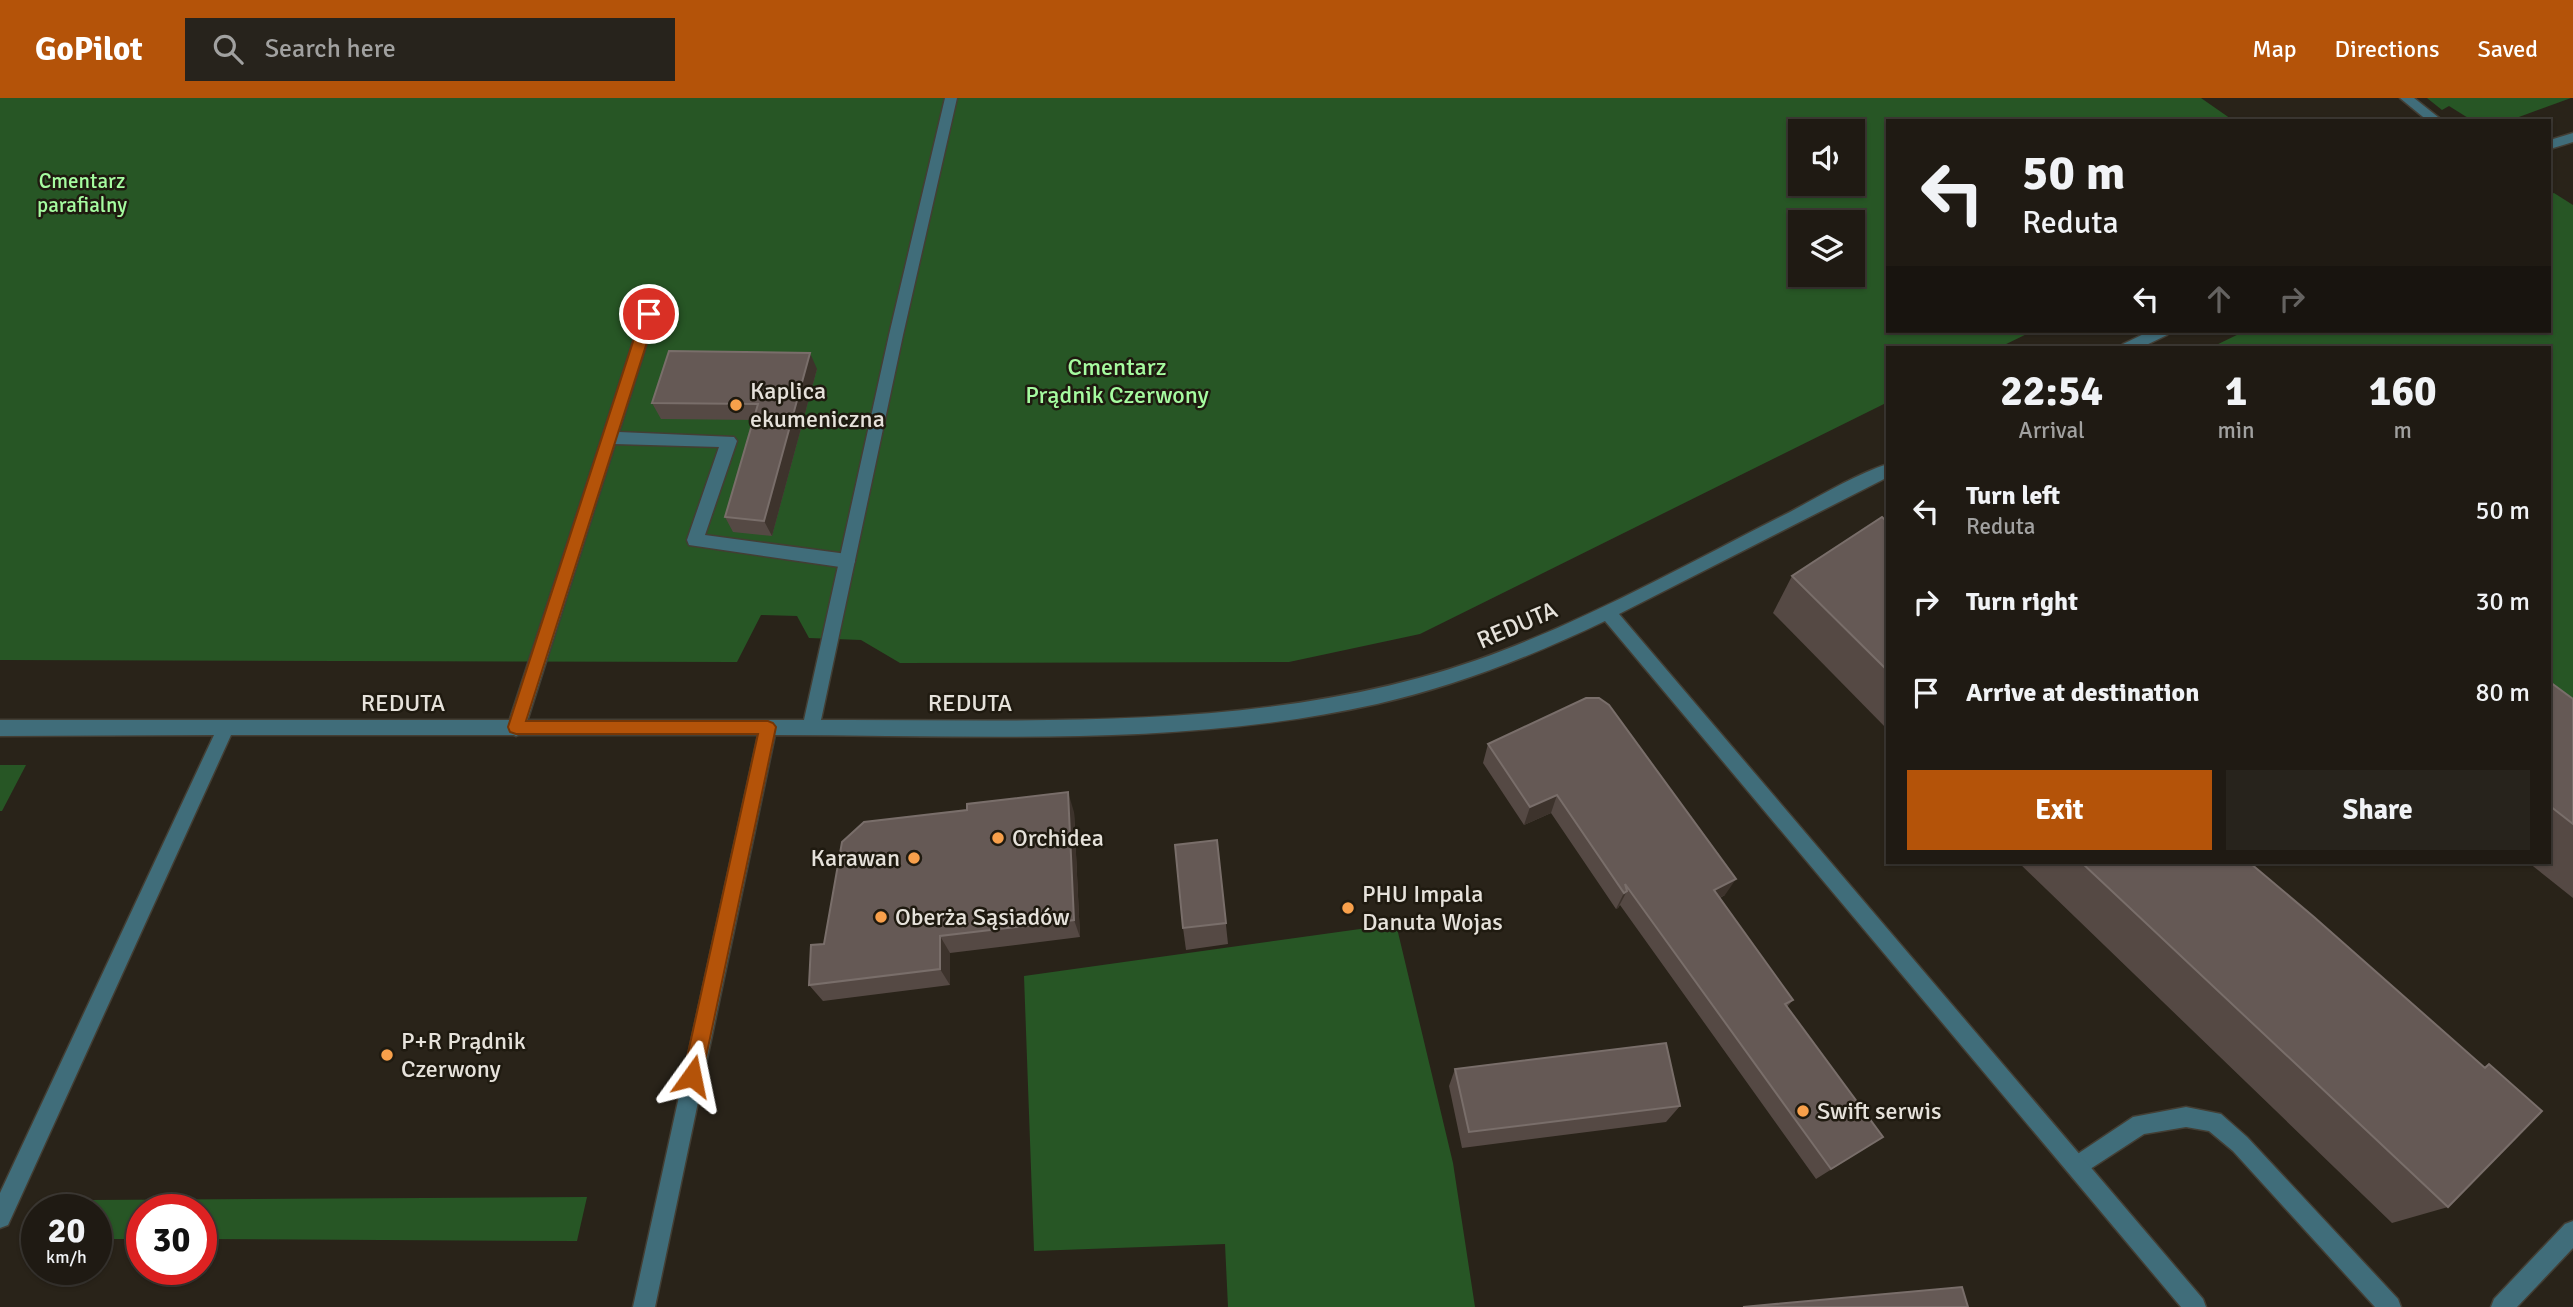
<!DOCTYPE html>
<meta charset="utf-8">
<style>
:root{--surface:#1f1a13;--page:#27231c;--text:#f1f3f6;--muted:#a1a1a0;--line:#3c3833;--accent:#b45309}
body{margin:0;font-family:Signika,sans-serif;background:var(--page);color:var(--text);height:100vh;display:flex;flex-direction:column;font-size:26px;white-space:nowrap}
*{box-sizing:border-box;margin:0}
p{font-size:23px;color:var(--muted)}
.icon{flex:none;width:38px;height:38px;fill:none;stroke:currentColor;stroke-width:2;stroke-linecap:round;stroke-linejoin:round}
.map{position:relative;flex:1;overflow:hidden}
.details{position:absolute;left:1886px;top:248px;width:665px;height:518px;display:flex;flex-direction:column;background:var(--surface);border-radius:0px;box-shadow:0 2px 5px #0004,0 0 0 2px var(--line)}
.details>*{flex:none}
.top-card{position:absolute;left:1886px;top:21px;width:665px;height:214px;border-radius:0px;box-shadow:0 2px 5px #0004,0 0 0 2px var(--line);background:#1f1a13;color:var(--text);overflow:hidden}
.buttons{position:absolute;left:1788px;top:21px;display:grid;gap:14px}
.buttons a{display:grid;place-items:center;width:77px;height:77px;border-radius:0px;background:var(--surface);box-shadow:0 2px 5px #0004,0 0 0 2px var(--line);font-size:35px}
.speed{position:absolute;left:21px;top:1096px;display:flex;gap:14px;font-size:35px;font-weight:700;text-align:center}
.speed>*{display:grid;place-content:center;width:91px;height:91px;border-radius:50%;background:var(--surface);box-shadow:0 2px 5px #0004,0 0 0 2px var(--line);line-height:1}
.speed small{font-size:18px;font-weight:400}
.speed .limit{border:10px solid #d22;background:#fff;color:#111}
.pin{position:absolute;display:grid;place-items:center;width:60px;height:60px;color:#fff;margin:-30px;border:4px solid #fff;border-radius:50%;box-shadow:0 2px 7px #0007}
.me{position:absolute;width:77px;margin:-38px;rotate:12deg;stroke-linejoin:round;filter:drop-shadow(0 0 5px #0008)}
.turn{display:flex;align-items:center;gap:24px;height:147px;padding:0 21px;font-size:32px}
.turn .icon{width:91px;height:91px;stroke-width:2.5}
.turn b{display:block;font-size:49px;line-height:60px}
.lanes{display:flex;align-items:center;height:66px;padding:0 21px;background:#0003;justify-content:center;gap:35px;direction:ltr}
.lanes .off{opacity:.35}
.eta{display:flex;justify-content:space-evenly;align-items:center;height:119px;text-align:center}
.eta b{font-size:42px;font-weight:800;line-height:49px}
.action{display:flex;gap:14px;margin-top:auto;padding:14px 21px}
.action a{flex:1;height:80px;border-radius:0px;background:var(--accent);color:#fff;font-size:28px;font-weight:800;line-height:80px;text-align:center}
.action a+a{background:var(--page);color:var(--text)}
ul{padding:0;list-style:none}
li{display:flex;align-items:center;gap:21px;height:91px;padding:0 21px}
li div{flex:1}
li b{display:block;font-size:26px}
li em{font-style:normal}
header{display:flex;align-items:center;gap:42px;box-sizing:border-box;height:98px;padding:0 35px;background:var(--accent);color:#fff}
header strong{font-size:33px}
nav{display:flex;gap:38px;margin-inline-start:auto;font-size:24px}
.search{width:490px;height:63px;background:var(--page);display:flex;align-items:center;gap:18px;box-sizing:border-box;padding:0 24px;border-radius:0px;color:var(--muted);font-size:26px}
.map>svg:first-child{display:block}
.green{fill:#275625;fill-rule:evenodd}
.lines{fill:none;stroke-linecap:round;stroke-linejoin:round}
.lane-casing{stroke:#433e34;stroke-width:3}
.street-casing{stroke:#433e34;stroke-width:3}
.lane{fill:#406d7a;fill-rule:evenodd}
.street{fill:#406d7a;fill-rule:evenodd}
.wall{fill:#554944}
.shaded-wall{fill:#3d332c}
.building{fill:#655955;stroke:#796e6a;stroke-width:2}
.route{fill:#b45309;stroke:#753606;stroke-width:2}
.poi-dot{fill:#f8a04b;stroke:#1f1a10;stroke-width:2.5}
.labels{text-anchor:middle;stroke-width:5;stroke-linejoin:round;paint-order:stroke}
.far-park-label{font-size:21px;fill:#a6fca0;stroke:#1f1a10}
.park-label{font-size:24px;fill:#a6fca0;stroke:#1f1a10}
.poi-label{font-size:24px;fill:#e6e2db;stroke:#1f1a10;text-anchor:start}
.street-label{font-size:24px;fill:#e6e2db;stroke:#1f1a10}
</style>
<header>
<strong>GoPilot</strong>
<div class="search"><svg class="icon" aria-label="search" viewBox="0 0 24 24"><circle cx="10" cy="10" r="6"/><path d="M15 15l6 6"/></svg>Search here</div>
<nav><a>Map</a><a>Directions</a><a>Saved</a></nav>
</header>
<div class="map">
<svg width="2573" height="1209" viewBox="0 0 2573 1209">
<rect width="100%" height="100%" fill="#292319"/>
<g class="green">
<path d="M0 0H2201L2234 23H1888V233H2033L1998 250H1888V304L1420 536 1289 564 900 565 861 542 809 540 797 518 761 517 737 564 0 562ZM1801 33H1853V86H1801ZM1801 124H1853V177H1801Z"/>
<polygon points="2427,0 2571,0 2508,23 2473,23 2449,8 2442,12"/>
<polygon points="2554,95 2573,107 2573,622 2550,602 2550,250 2210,250 2245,233 2550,233 2550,96"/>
<polygon points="0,667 26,667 2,713 0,713"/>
<polygon points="1396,826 1453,1065 1475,1209 1228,1209 1225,1146 1034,1153 1024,878"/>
<polygon points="587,1099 577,1143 201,1141 201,1111 142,1111 142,1141 96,1141 96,1111 85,1111 89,1102"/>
</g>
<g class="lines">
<defs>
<g id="lane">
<polygon points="649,211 656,216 619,334 734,339 737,343 705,437 847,456 853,458 855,463 853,468 847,470 689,447 687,442 719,349 615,346 525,630 522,635 516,638 510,635 507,630 642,216"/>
<polygon points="2186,1009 2221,1016 2247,1039 2398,1201 2401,1209 2375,1209 2233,1053 2209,1033 2186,1029 2144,1036 2084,1075 2077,1079 2070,1075 2066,1068 2070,1061 2133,1019"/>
<polygon points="2573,1123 2573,1150 2517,1209 2491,1209 2494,1201 2565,1126"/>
</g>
<g id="street">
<path d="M945 0H957L903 237 821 622C1050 621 1288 636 1504 552 1600 515 1691 464 1782 418 1814 402 1855 376 1888 366V379L1619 516 2203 1201 2206 1209H2181L1605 523C1532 558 1456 588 1377 606 1181 650 974 637 775 637L655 1209H633L758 637H231L8 1127 0 1130V1095L214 637 0 638V622H804L889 237Z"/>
<polygon points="2400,0 2414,0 2443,23 2428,23"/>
<polygon points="2573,35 2573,44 2550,51 2550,42"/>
<polygon points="2150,233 2169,233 2167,237 2140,250 2121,250 2123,246"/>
</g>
</defs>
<use href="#lane" class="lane-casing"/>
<use href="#street" class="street-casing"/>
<use href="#lane" class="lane"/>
<use href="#street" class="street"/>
</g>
<g class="wall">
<polygon points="817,271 772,438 733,434 725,419 754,322 661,321 652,305"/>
<polygon points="1888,425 1888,632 1773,515 1792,478"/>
<polygon points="2550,584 2573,601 2573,800 2529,765 2550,765"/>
<polygon points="1488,646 1725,797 1720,800 1793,902 1787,909 1883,1039 1816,1081 1620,807 1618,810 1616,811 1551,715 1524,727 1483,665"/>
<polygon points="1074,714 1080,839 950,855 950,887 823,903 809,887 824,846"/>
<polygon points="1217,742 1228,846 1186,852 1183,830"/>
<polygon points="2019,765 2250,765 2483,969 2489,966 2448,1109 2392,1125"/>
<polygon points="1455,971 1680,1008 1666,1024 1462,1050 1449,988"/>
</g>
<g class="shaded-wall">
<polygon points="810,255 817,271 772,438 764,423"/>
<polygon points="1068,694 1074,714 1080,839 1074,822"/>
<polygon points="1557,697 1551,715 1524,727 1530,709"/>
<polygon points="1736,781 1725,797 1703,808 1714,792"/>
<polygon points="1627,793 1618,810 1616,811 1624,795"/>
<polygon points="940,838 950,855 950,887 940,871"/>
</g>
<g class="building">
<polygon points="669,253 810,255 764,423 725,419 758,306 652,305"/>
<polygon points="1882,419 1888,425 1888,573 1792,478"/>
<polygon points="2550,584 2573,601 2573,726 2550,708"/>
<polygon points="1586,600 1599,600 1609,607 1736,781 1714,792 1793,902 1785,906 1883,1039 1831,1071 1625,786 1627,793 1624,795 1557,697 1530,709 1488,646"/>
<polygon points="1068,694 1074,822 940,838 940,871 809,887 811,847 824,846 842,744 864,724 967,712 967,706"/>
<polygon points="1217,742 1226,825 1183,830 1175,747"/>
<polygon points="2082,765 2250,765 2314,819 2485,970 2489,966 2542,1013 2448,1109"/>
<polygon points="1666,945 1680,1008 1469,1034 1455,971"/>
<polygon points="1962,1189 1968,1209 1743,1209"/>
</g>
<polygon class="route" points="649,212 656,216 526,623 768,623 773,625 776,629 702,978 699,985 692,987 686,985 683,978 758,636 516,636 510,634 508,629 642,216"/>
<g class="poi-dot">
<circle cx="736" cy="307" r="7"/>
<circle cx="998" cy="740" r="7"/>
<circle cx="914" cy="760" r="7"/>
<circle cx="1348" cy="810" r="7"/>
<circle cx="881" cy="819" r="7"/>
<circle cx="387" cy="957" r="7"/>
<circle cx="1803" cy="1013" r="7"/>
</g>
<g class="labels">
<g class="far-park-label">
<text x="82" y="90">Cmentarz<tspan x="82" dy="24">parafialny</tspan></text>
</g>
<g class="park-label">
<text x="1117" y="277">Cmentarz<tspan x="1117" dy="28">Prądnik Czerwony</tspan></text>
</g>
<g class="poi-label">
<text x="750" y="301">Kaplica<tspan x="750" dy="28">ekumeniczna</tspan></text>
<text x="1012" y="748">Orchidea</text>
<text x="900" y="768" text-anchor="end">Karawan</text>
<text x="1362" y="804">PHU Impala<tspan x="1362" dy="28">Danuta Wojas</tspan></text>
<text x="895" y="827">Oberża Sąsiadów</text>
<text x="401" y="951">P+R Prądnik<tspan x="401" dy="28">Czerwony</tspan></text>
<text x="1817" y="1021">Swift serwis</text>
</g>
<g class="street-label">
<text transform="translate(1517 527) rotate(-23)" y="8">REDUTA</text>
<text x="403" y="613">REDUTA</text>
<text x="970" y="613">REDUTA</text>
</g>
</g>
</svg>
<div class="buttons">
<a><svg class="icon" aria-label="sound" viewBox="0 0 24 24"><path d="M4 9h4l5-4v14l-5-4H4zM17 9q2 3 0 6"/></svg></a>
<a><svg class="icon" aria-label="layers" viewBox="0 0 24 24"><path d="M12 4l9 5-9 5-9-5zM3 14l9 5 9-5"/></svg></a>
</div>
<div class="speed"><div>20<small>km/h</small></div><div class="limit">30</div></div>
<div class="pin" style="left:649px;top:216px;background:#d93025"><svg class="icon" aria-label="arrive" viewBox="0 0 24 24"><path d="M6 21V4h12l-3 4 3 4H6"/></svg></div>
<svg class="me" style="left:692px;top:978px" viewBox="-20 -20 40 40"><path d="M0-17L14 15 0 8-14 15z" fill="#b45309" stroke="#fff" stroke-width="4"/></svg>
<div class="top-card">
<div class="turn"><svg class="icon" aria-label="left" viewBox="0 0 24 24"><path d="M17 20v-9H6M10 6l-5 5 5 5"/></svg><div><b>50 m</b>Reduta</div></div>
<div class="lanes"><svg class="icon" aria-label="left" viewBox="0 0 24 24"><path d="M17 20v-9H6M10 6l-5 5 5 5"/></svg><svg class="icon off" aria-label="ahead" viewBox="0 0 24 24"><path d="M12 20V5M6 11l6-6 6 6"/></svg><svg class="icon off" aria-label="right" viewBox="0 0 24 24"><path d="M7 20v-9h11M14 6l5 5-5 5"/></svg></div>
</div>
<section class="details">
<div class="eta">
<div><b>22:54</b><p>Arrival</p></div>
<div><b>1</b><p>min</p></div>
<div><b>160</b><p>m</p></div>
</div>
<ul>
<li><svg class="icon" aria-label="left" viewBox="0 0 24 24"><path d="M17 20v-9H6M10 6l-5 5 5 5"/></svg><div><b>Turn left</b><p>Reduta</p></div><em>50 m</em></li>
<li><svg class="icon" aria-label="right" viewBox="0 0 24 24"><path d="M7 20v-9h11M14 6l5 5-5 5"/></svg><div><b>Turn right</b></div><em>30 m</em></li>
<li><svg class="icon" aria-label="arrive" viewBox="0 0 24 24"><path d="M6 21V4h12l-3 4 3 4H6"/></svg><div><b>Arrive at destination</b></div><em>80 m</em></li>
</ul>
<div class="action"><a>Exit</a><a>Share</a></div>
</section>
</div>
